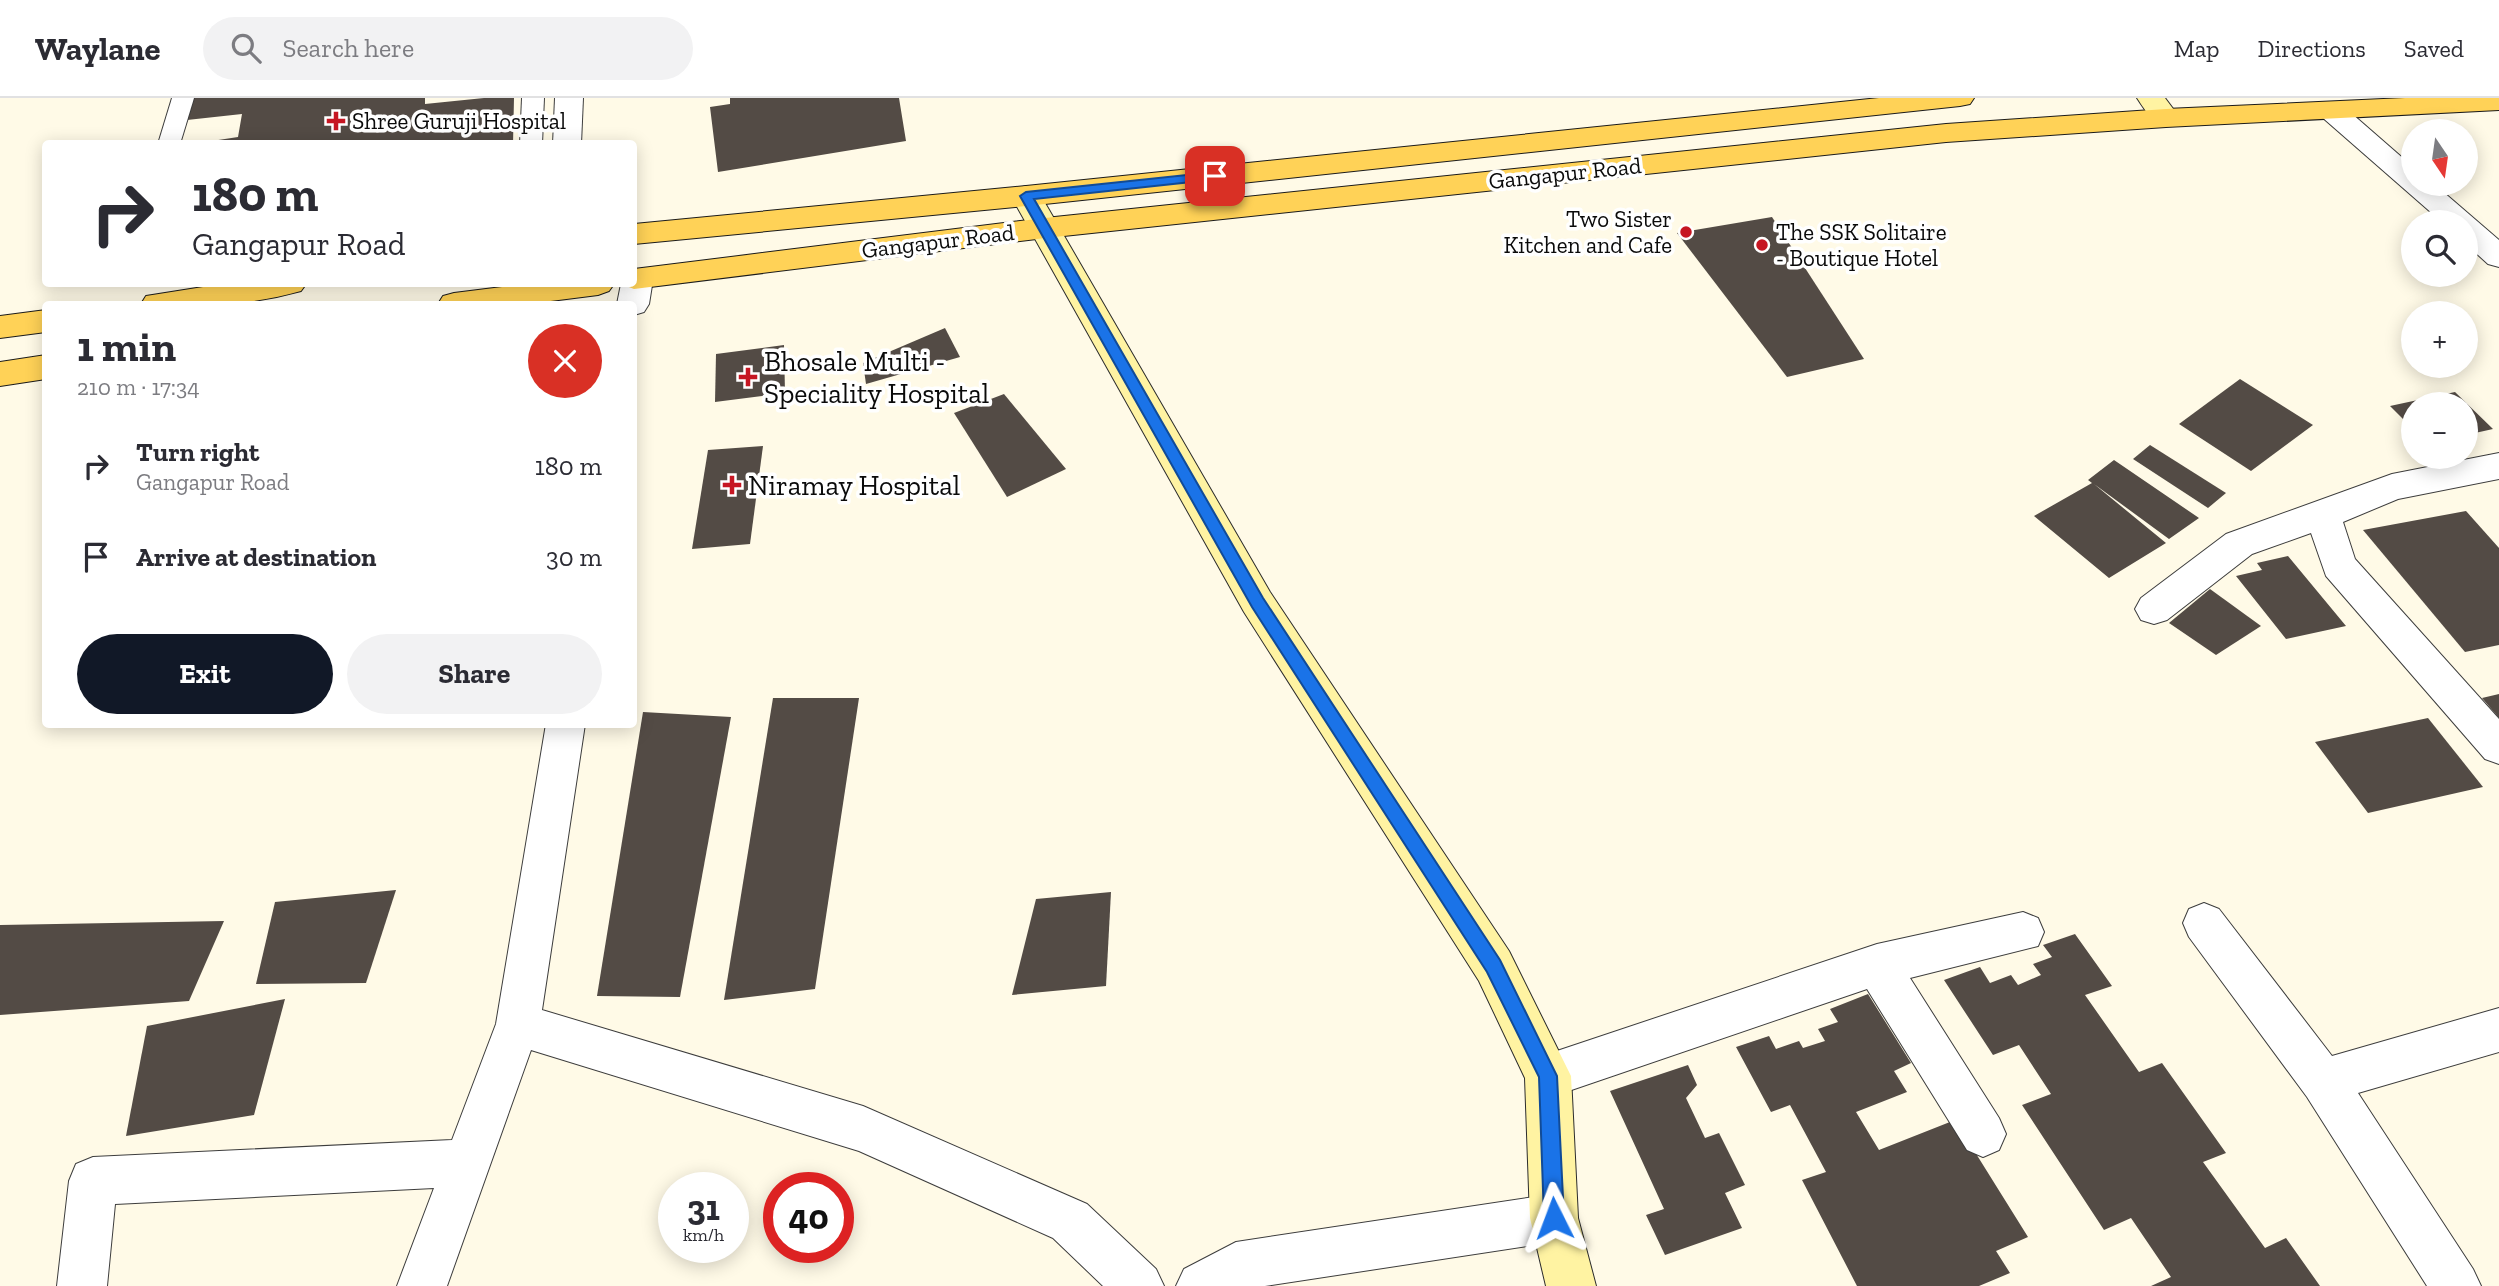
<!DOCTYPE html>
<meta charset="utf-8">
<style>
:root{--surface:#fff;--page:#f2f2f3;--text:#2b2b33;--muted:#7c7c81;--line:#e1e1e2;--accent:#111827}
body{margin:0;font-family:"Zilla Slab",serif;background:var(--page);color:var(--text);height:100vh;display:flex;flex-direction:column;font-size:26px;white-space:nowrap}
*{box-sizing:border-box;margin:0}
p{font-size:23px;color:var(--muted)}
.icon{flex:none;width:38px;height:38px;fill:none;stroke:currentColor;stroke-width:2;stroke-linecap:round;stroke-linejoin:round}
.map{position:relative;flex:1;overflow:hidden}
.sheet{position:absolute;left:42px;top:203px;width:595px;height:427px;display:flex;flex-direction:column;background:var(--surface);border-radius:7px;box-shadow:0 4px 18px #0003}
.sheet>*{flex:none}
.guide{position:absolute;left:42px;top:42px;width:595px;height:147px;border-radius:7px;box-shadow:0 4px 18px #0003;background:#fff;color:var(--text);overflow:hidden}
.needle{width:46px;rotate:167deg}
.buttons{position:absolute;left:2401px;top:21px;display:grid;gap:14px}
.buttons a{display:grid;place-items:center;width:77px;height:77px;border-radius:50%;background:var(--surface);box-shadow:0 4px 18px #0003;font-size:35px}
.speed{position:absolute;left:658px;top:1074px;display:flex;gap:14px;font-size:35px;font-weight:700;text-align:center}
.speed>*{display:grid;place-content:center;width:91px;height:91px;border-radius:50%;background:var(--surface);box-shadow:0 4px 18px #0003;line-height:1}
.speed small{font-size:18px;font-weight:400}
.speed .limit{border:10px solid #d22;background:#fff;color:#111}
.pin{position:absolute;display:grid;place-items:center;width:60px;height:60px;color:#fff;margin:-30px;border-radius:14px;box-shadow:0 4px 10px #0006}
.me{position:absolute;width:77px;margin:-38px;rotate:357deg;stroke-linejoin:round;filter:drop-shadow(0 0 5px #0008)}
.turn{display:flex;align-items:center;gap:24px;height:147px;padding:0 35px;font-size:32px}
.turn .icon{width:91px;height:91px;stroke-width:2.5}
.turn b{display:block;font-size:49px;line-height:60px}
.round{display:grid;place-items:center;flex:none;width:74px;height:74px;border-radius:37px;background:var(--page)}
.head{display:flex;align-items:center;justify-content:space-between;height:119px;padding:0 35px}
h1{font-size:42px;font-weight:700;line-height:52px}
.button{display:flex;gap:14px;margin-top:auto;padding:14px 35px}
.button a{flex:1;height:80px;border-radius:42px;background:var(--accent);color:#fff;font-size:28px;font-weight:700;line-height:80px;text-align:center}
.button a+a{background:var(--page);color:var(--text)}
ul{padding:0;list-style:none}
li{display:flex;align-items:center;gap:21px;height:91px;padding:0 35px}
li div{flex:1}
li b{display:block;font-size:26px}
li em{font-style:normal}
header{display:flex;align-items:center;gap:42px;box-sizing:border-box;height:98px;padding:0 35px;background:var(--surface);border-bottom:2px solid var(--line)}
header strong{font-size:33px}
nav{display:flex;gap:38px;margin-inline-start:auto;font-size:24px}
.search{width:490px;height:63px;background:var(--page);display:flex;align-items:center;gap:18px;box-sizing:border-box;padding:0 24px;border-radius:38px;color:var(--muted);font-size:26px}
.map>svg:first-child{display:block}
.building{fill:#534b45}
.lines{fill:none;stroke-linecap:round;stroke-linejoin:round}
.lane-casing{stroke:#3d3d3d;stroke-width:2}
.street-casing{stroke:#3d3d3d;stroke-width:2}
.secondary-casing{stroke:#2c2c2c;stroke-width:2}
.primary-casing{stroke:#1b1b1b;stroke-width:2}
.lane{fill:#fff;fill-rule:evenodd}
.street{fill:#fff;fill-rule:evenodd}
.secondary{fill:#fff3a2;fill-rule:evenodd}
.primary{fill:#ffd257;fill-rule:evenodd}
.route{fill:#1a73e8;stroke:#114b97;stroke-width:2}
.poi-dot{fill:#c61622;stroke:#fff;stroke-width:2.5}
.labels{text-anchor:middle;stroke-width:7;stroke-linejoin:round;paint-order:stroke}
.far-poi-label{font-size:23px;fill:#0a0a0a;stroke:#fff;text-anchor:start}
.far-street-label{font-size:23px;fill:#0a0a0a;stroke:#fff}
.poi-label{font-size:28px;fill:#0a0a0a;stroke:#fff;text-anchor:start}
</style>
<header>
<strong>Waylane</strong>
<div class="search"><svg class="icon" aria-label="search" viewBox="0 0 24 24"><circle cx="10" cy="10" r="6"/><path d="M15 15l6 6"/></svg>Search here</div>
<nav><a>Map</a><a>Directions</a><a>Saved</a></nav>
</header>
<div class="map">
<svg width="2499" height="1188" viewBox="0 0 2499 1188">
<rect width="100%" height="100%" fill="#fffae7"/>
<g class="building">
<polygon points="193,0 425,0 425,6 484,0 514,0 513,46 192,46 238,39 242,16 187,22"/>
<polygon points="730,0 899,0 906,43 718,74 710,9 730,6"/>
<polygon points="1772,119 1864,261 1787,279 1677,135"/>
<polygon points="945,230 960,259 866,286 863,265"/>
<polygon points="784,247 785,295 715,304 716,256"/>
<polygon points="2240,281 2313,327 2251,373 2179,326"/>
<polygon points="2455,294 2493,331 2466,337 2466,306 2413,306 2413,331 2390,308"/>
<polygon points="1004,296 1066,371 1007,399 954,315"/>
<polygon points="2150,347 2226,395 2208,410 2133,361"/>
<polygon points="763,348 750,446 692,451 708,352"/>
<polygon points="2114,362 2199,420 2169,441 2094,386 2166,445 2109,480 2034,418 2092,385 2088,382"/>
<polygon points="2466,413 2499,450 2499,547 2465,554 2363,432"/>
<polygon points="2288,458 2346,528 2286,541 2236,478 2262,472 2257,465"/>
<polygon points="2210,491 2261,528 2216,557 2169,525"/>
<polygon points="2499,596 2499,620 2482,600"/>
<polygon points="773,600 859,600 815,891 724,902"/>
<polygon points="643,614 731,619 680,899 597,898"/>
<polygon points="2428,620 2483,689 2368,715 2315,644"/>
<polygon points="396,792 366,885 256,886 275,804"/>
<polygon points="1111,794 1106,888 1012,897 1036,801"/>
<polygon points="224,823 189,903 0,917 0,827"/>
<polygon points="2075,836 2112,888 2085,897 2139,974 2162,965 2226,1055 2203,1064 2265,1150 2286,1140 2320,1188 2151,1188 2171,1179 2131,1120 2104,1132 2022,1007 2051,996 2019,947 1993,957 1944,882 1980,869 1990,885 2011,877 2018,887 2041,877 2033,866 2052,859 2043,847"/>
<polygon points="1868,896 1911,965 1894,973 1907,994 1856,1014 1879,1052 1955,1022 2028,1139 1996,1153 2010,1175 1979,1188 1857,1188 1802,1082 1826,1074 1790,1007 1771,1014 1736,949 1769,938 1776,951 1799,943 1803,950 1825,943 1818,931 1838,924 1830,911"/>
<polygon points="285,901 254,1017 126,1038 147,928"/>
<polygon points="1688,967 1697,987 1686,1000 1705,1040 1719,1035 1745,1087 1725,1095 1742,1130 1665,1157 1646,1117 1664,1111 1610,993"/>
</g>
<g class="lines">
<defs>
<g id="lane">
<polygon points="172,0 194,0 180,46 158,46"/>
<polygon points="522,0 544,0 542,46 520,46"/>
</g>
<g id="street">
<polygon points="555,0 583,0 581,46 553,46"/>
<polygon points="2333,5 2343,8 2413,69 2413,86 2434,86 2499,142 2499,169 2488,166 2466,146 2466,124 2442,124 2323,20 2319,14 2323,8"/>
<polygon points="634,171 648,174 653,181 649,206 644,214 634,217 634,206 617,206 621,186 634,186"/>
<polygon points="2499,355 2499,381 2398,401 2343,424 2355,461 2499,621 2499,666 2485,661 2326,478 2311,435 2252,456 2167,522 2154,526 2141,522 2135,511 2141,500 2226,436 2392,376"/>
<polygon points="546,626 585,626 542,912 863,1008 1087,1106 1156,1171 1164,1188 1103,1188 1053,1140 859,1053 531,952 447,1188 397,1188 434,1090 115,1106 107,1188 57,1188 69,1083 76,1066 93,1059 452,1042 496,926"/>
<polygon points="2204,805 2219,811 2332,958 2499,910 2499,954 2358,995 2473,1171 2481,1188 2427,1188 2307,999 2189,839 2183,825 2189,811"/>
<polygon points="2023,814 2038,820 2044,834 2038,848 1910,880 1999,1020 2006,1036 1999,1052 1983,1059 1967,1052 1867,891 1548,1000 1532,994 1525,978 1532,962 1548,956 1877,846"/>
<polygon points="1554,1096 1571,1103 1578,1120 1571,1137 1554,1144 1265,1188 1176,1188 1184,1171 1236,1144"/>
</g>
<g id="secondary">
<path d="M2137 0H2165L2180 20 2176 26C2155 31 2148 16 2137 0Z"/>
<polygon points="1026,88 1036,91 1041,98 1270,494 1509,853 1571,978 1578,1120 1596,1188 1546,1188 1530,1120 1525,980 1479,883 1244,514 1011,98 1016,91"/>
</g>
<g id="primary">
<polygon points="1879,0 1974,0 1970,6 1960,8 1026,108 634,146 634,126 1026,88"/>
<polygon points="2405,0 2499,0 2499,12 2166,29 1946,44 1045,140 634,191 621,186 634,186 634,171 1045,120 1946,26 2166,11"/>
<path d="M222 186H306L301 193C251 207 192 211 141 206L146 198Z"/>
<polygon points="525,186 614,186 609,193 598,197 527,206 438,206 443,198 454,195"/>
<polygon points="46,212 46,234 0,240 0,218"/>
<polygon points="46,257 46,281 0,288 0,264"/>
</g>
</defs>
<use href="#lane" class="lane-casing"/>
<use href="#street" class="street-casing"/>
<use href="#secondary" class="secondary-casing"/>
<use href="#primary" class="primary-casing"/>
<use href="#lane" class="lane"/>
<use href="#street" class="street"/>
<use href="#secondary" class="secondary"/>
<use href="#primary" class="primary"/>
</g>
<polygon class="route" points="1215,74 1221,78 1219,81 1034,101 1263,500 1500,862 1557,978 1564,1120 1561,1127 1554,1130 1547,1127 1544,1120 1539,979 1487,874 1252,509 1020,98 1026,94"/>
<g class="poi-dot">
<path d="M332.5 12.5h7v7h7v7h-7v7h-7v-7h-7v-7h7z"/>
<circle cx="1686" cy="134" r="7"/>
<circle cx="1762" cy="147" r="7"/>
<path d="M744.5 268.5h7v7h7v7h-7v7h-7v-7h-7v-7h7z"/>
<path d="M728.5 376.5h7v7h7v7h-7v7h-7v-7h-7v-7h7z"/>
</g>
<g class="labels">
<g class="far-poi-label">
<text x="352" y="31">Shree Guruji Hospital</text>
<text x="1672" y="129" text-anchor="end">Two Sister<tspan x="1672" dy="26">Kitchen and Cafe</tspan></text>
<text x="1776" y="142">The SSK Solitaire<tspan x="1776" dy="26">- Boutique Hotel</tspan></text>
</g>
<g class="far-street-label">
<text transform="translate(1565 75) rotate(-6)" y="8">Gangapur Road</text>
<text transform="translate(938 143) rotate(-7)" y="8">Gangapur Road</text>
</g>
<g class="poi-label">
<text x="764" y="273">Bhosale Multi -<tspan x="764" dy="32">Speciality Hospital</tspan></text>
<text x="748" y="397">Niramay Hospital</text>
</g>
</g>
</svg>
<div class="buttons">
<a><svg class="needle" viewBox="-14 -14 28 28"><path d="M0-13l5 13h-10z" fill="#e53935"/><path d="M0 13l5-13h-10z" fill="#7c7c81"/></svg></a>
<a><svg class="icon" aria-label="search" viewBox="0 0 24 24"><circle cx="10" cy="10" r="6"/><path d="M15 15l6 6"/></svg></a>
<a>+</a>
<a>−</a>
</div>
<div class="speed"><div>31<small>km/h</small></div><div class="limit">40</div></div>
<div class="pin" style="left:1215px;top:78px;background:#d93025"><svg class="icon" aria-label="arrive" viewBox="0 0 24 24"><path d="M6 21V4h12l-3 4 3 4H6"/></svg></div>
<svg class="me" style="left:1554px;top:1120px" viewBox="-20 -20 40 40"><path d="M0-17L14 15 0 8-14 15z" fill="#1a73e8" stroke="#fff" stroke-width="4"/></svg>
<div class="guide">
<div class="turn"><svg class="icon" aria-label="right" viewBox="0 0 24 24"><path d="M7 20v-9h11M14 6l5 5-5 5"/></svg><div><b>180 m</b>Gangapur Road</div></div>
</div>
<section class="sheet">
<div class="head"><div><h1>1 min</h1><p>210 m · 17:34</p></div><a class="round" style="background:#d93025;color:#fff"><svg class="icon" aria-label="close" viewBox="0 0 24 24"><path d="M6 6l12 12M18 6L6 18"/></svg></a></div>
<ul>
<li><svg class="icon" aria-label="right" viewBox="0 0 24 24"><path d="M7 20v-9h11M14 6l5 5-5 5"/></svg><div><b>Turn right</b><p>Gangapur Road</p></div><em>180 m</em></li>
<li><svg class="icon" aria-label="arrive" viewBox="0 0 24 24"><path d="M6 21V4h12l-3 4 3 4H6"/></svg><div><b>Arrive at destination</b></div><em>30 m</em></li>
</ul>
<div class="button"><a>Exit</a><a>Share</a></div>
</section>
</div>
